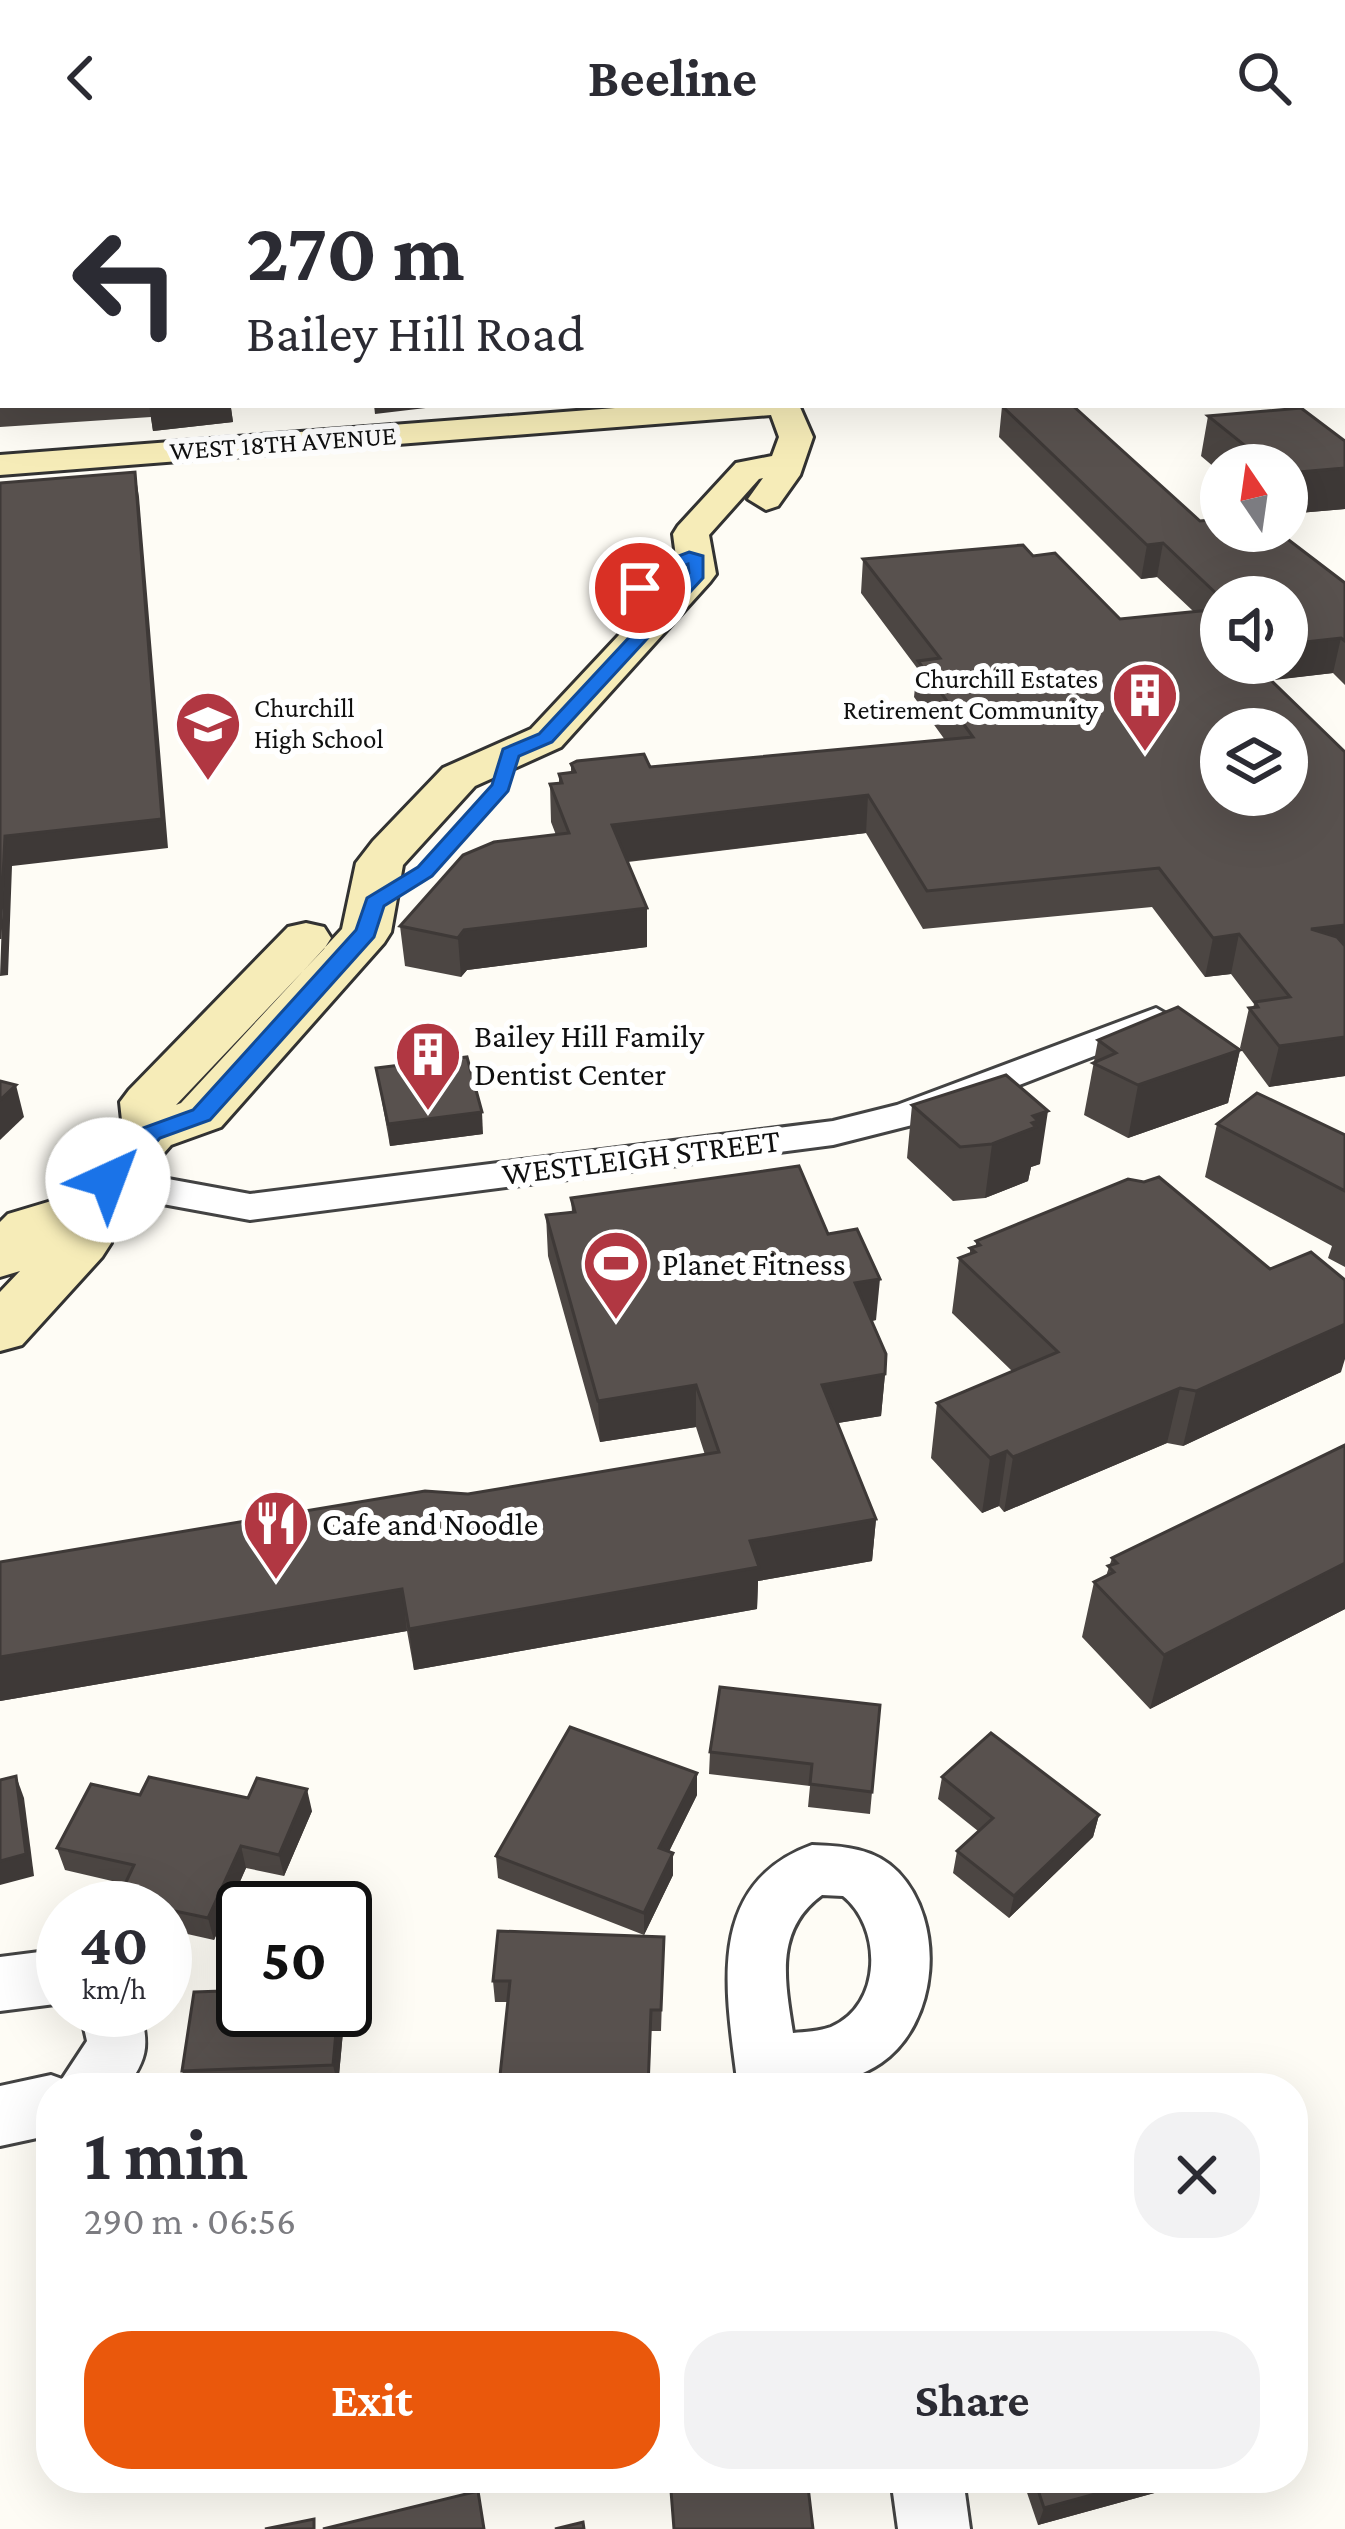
<!DOCTYPE html>
<meta charset="utf-8">
<style>
:root{--surface:#fff;--page:#f2f2f3;--text:#2b2b33;--muted:#7c7c81;--accent:#ea580c}
body{margin:0;font-family:"Crimson Pro",serif;background:var(--page);color:var(--text);height:100vh;display:flex;flex-direction:column;font-size:45px;white-space:nowrap}
*{box-sizing:border-box;margin:0}
p{font-size:39px;color:var(--muted)}
.icon{flex:none;width:66px;height:66px;fill:none;stroke:currentColor;stroke-width:2;stroke-linecap:round;stroke-linejoin:round}
.map{position:relative;flex:1;overflow:hidden}
.panel{position:absolute;left:36px;top:1917px;width:1272px;height:420px;display:flex;flex-direction:column;background:var(--surface);border-radius:48px;box-shadow:0 12px 48px #0002}
.panel>*{flex:none}
.top-card{position:absolute;left:0px;top:0px;width:1347px;height:252px;box-shadow:0 12px 48px #0002;background:#fff;color:var(--text);overflow:hidden}
.needle{width:78px;rotate:347deg}
.buttons{position:absolute;left:1200px;top:288px;display:grid;gap:24px}
.buttons a{display:grid;place-items:center;width:108px;height:108px;border-radius:50%;background:var(--surface);box-shadow:0 12px 48px #0002;font-size:60px}
.speed{position:absolute;left:36px;top:1725px;display:flex;gap:24px;font-size:60px;font-weight:700;text-align:center}
.speed>*{display:grid;place-content:center;width:156px;height:156px;border-radius:50%;background:var(--surface);box-shadow:0 12px 48px #0002;line-height:1}
.speed small{font-size:30px;font-weight:400}
.speed .limit{border:6px solid #111;border-radius:18px;background:#fff;color:#111}
.pin{position:absolute;display:grid;place-items:center;width:102px;height:102px;color:#fff;margin:-51px;border:6px solid #fff;border-radius:50%;box-shadow:0 3px 12px #0007}
.me{position:absolute;width:132px;margin:-66px;rotate:43deg;stroke-linejoin:round;filter:drop-shadow(0 0 9px #0008)}
.turn{display:flex;align-items:center;gap:42px;height:252px;padding:0 48px;font-size:54px}
.turn .icon{width:156px;height:156px;stroke-width:2.5}
.turn b{display:block;font-size:84px;line-height:102px}
.round{display:grid;place-items:center;flex:none;width:126px;height:126px;border-radius:48px;background:var(--page)}
.headline{display:flex;align-items:center;justify-content:space-between;height:204px;padding:0 48px}
h1{font-size:72px;font-weight:700;line-height:90px}
.action{display:flex;gap:24px;margin-top:auto;padding:24px 48px}
.action a{flex:1;height:138px;border-radius:48px;background:var(--accent);color:#fff;font-size:48px;font-weight:700;line-height:138px;text-align:center}
.action a+a{background:var(--page);color:var(--text)}
header{display:flex;justify-content:space-between;align-items:center;height:156px;padding:0 48px;background:var(--surface);font-size:54px;font-weight:700}
.map>svg:first-child{display:block}
.lines{fill:none;stroke-linecap:round;stroke-linejoin:round}
.street-casing{stroke:#434343;stroke-width:6}
.secondary-casing{stroke:#323232;stroke-width:6}
.street{fill:#fff;fill-rule:evenodd}
.secondary{fill:#f6ecb8;fill-rule:evenodd}
.wall{fill:#4c4643;fill-rule:evenodd}
.shaded-wall{fill:#3e3937}
.building{fill:#58514e;stroke:#3e3937;stroke-width:3;fill-rule:evenodd}
.route{fill:#1a73e8;stroke:#114b97;stroke-width:3}
.labels{text-anchor:middle;stroke-width:12;stroke-linejoin:round;paint-order:stroke}
.far-street-label{font-size:27px;fill:#101010;stroke:#fff}
.far-poi-label{font-size:27px;fill:#101010;stroke:#fff;text-anchor:end}
.poi-label{font-size:33px;fill:#101010;stroke:#fff;text-anchor:start}
.street-label{font-size:33px;fill:#101010;stroke:#fff}
</style>
<header><svg class="icon" aria-label="back" viewBox="0 0 24 24"><path d="M15 5l-7 7 7 7"/></svg>Beeline<svg class="icon" aria-label="search" viewBox="0 0 24 24"><circle cx="10" cy="10" r="6"/><path d="M15 15l6 6"/></svg></header>
<div class="map">
<svg width="1345" height="2373" viewBox="0 0 1345 2373">
<rect width="100%" height="100%" fill="#fefcf5"/>
<g class="lines">
<defs>
<g id="street">
<rect x="0" y="8" width="3" height="10"/>
<polygon points="1156,852 1175,863 1169,871 924,966 833,989 250,1064 108,1038 93,1034 87,1025 93,1016 108,1012 250,1038 833,965 897,949"/>
<path d="M812 1689C843 1690 875 1692 898 1716 946 1766 939 1867 881 1907 838 1936 787 1932 738 1932 727 1840 702 1729 812 1689ZM822 1739 843 1740C882 1771 883 1849 831 1871 820 1875 805 1876 793 1877 785 1825 774 1774 822 1739Z"/>
<polygon points="63,1793 63,1847 0,1855 0,1801"/>
<path d="M80 1854H140C149 1889 148 1902 126 1932H51V1979L0 1990V1930L51 1919 62 1923 87 1885Z"/>
<polygon points="891,2322 963,2322 970,2373 898,2373"/>
</g>
<g id="secondary">
<polygon points="582,0 606,0 608,3 584,3"/>
<rect x="1344" y="197" width="1" height="18"/>
<polygon points="654,249 799,249 813,281 800,319 778,350 766,354 748,343 763,322 759,323 709,379 716,418 710,426 561,591 475,630 403,709 391,776 384,787 221,971 171,989 109,1059 111,1087 102,1101 22,1189 0,1195 0,1136 20,1115 0,1121 0,1066 8,1058 58,1043 123,974 120,946 129,934 288,771 306,767 324,771 331,782 324,793 176,949 181,947 342,773 356,707 373,685 443,612 531,573 678,416 673,378 678,370 736,307 772,300 779,281 771,259 0,319 0,299"/>
</g>
</defs>
<use href="#street" class="street-casing"/>
<use href="#secondary" class="secondary-casing"/>
<use href="#street" class="street"/>
<use href="#secondary" class="secondary"/>
</g>
<g class="wall">
<polygon points="3,32 3,249 274,249 231,252 233,266 153,275 151,261 0,271 0,54 2,55"/>
<path d="M1002 250 1200 365 1345 427V529L1333 517 1271 524 1345 920 1269 931 1240 892 1249 852H1253L1254 848 1231 818 1205 821 1152 751 923 773 866 677 628 706 647 752V791L467 814 461 821 405 810 400 770 556 679 551 666 550 628 559 627V618L571 616V608L650 611 945 584 914 541 917 512 861 437 863 403 1033 400 1120 463 1193 455 1157 421 1141 423 999 281ZM1221 441 1287 507H1221Z"/>
<polygon points="1301,252 1345,285 1345,353 1287,358 1287,309 1221,309 1221,317 1201,300 1208,260"/>
<polygon points="1098,884 1240,894 1228,947 1128,982 1084,959"/>
<polygon points="376,912 483,978 390,990"/>
<polygon points="912,949 1040,1008 1031,1011 1028,1025 985,1042 953,1045 907,1002"/>
<polygon points="1217,968 1345,979 1345,1111 1328,1102 1332,1090 1205,1021"/>
<polygon points="571,1042 828,1078 876,1164 872,1165 885,1218 881,1260 838,1267 876,1363 872,1405 758,1425 757,1453 414,1514 407,1475 0,1545 0,1406 468,1338 705,1299 696,1271 600,1286 548,1100 546,1059 572,1056"/>
<polygon points="976,1085 1341,1216 1183,1290 1167,1287 1004,1356 999,1350 982,1357 931,1302 937,1247 1012,1215 952,1157 959,1102 970,1098 970,1092 976,1090"/>
<polygon points="1345,1289 1345,1453 1150,1553 1082,1481 1094,1426 1106,1420 1112,1402"/>
<polygon points="880,1549 870,1658 808,1651 810,1630 709,1618 710,1596"/>
<polygon points="942,1621 1099,1659 1093,1681 1009,1762 953,1717 957,1695 978,1675 938,1643"/>
<polygon points="140,1639 312,1655 284,1720 246,1712 214,1784 165,1773 165,1752 121,1752 118,1743 125,1728 65,1714 57,1692"/>
<polygon points="697,1639 669,1695 673,1719 644,1779 498,1722 496,1700"/>
<polygon points="664,1781 661,1875 651,1875 649,1932 499,1932 508,1846 495,1846 493,1825"/>
<polygon points="345,1854 338,1930 188,1932 182,1915"/>
<polygon points="1022,2322 1200,2322 1198,2325 1038,2369"/>
</g>
<g class="shaded-wall">
<polygon points="0,0 52,0 0,3"/>
<polygon points="149,249 274,249 231,252 233,266 153,275"/>
<polygon points="374,249 451,249 375,258"/>
<polygon points="1345,312 1345,353 1287,358 1287,317"/>
<polygon points="135,316 139,341 168,692 12,710 8,819 0,820 5,680"/>
<polygon points="1163,387 1157,421 1141,423 1147,389"/>
<polygon points="1341,482 1333,517 1232,529 1236,507 1287,507 1287,488"/>
<polygon points="868,639 866,677 613,707 612,669"/>
<polygon points="647,752 647,791 467,814 461,821 458,782 464,774"/>
<polygon points="1345,769 1345,807 1311,773"/>
<polygon points="1239,778 1231,818 1205,821 1213,782"/>
<polygon points="1345,881 1345,920 1269,931 1279,890"/>
<polygon points="1240,894 1228,947 1128,982 1138,929"/>
<polygon points="16,929 24,961 0,984 0,944"/>
<polygon points="1048,955 1040,1008 1031,1011 1028,1025 985,1042 992,988 1033,960"/>
<polygon points="482,956 483,978 390,990 388,968"/>
<polygon points="880,1123 876,1164 852,1168 855,1127"/>
<polygon points="1345,1168 1345,1203 1341,1216 1183,1290 1196,1235"/>
<polygon points="885,1218 881,1260 819,1270 822,1229"/>
<polygon points="696,1229 696,1271 600,1286 598,1245"/>
<polygon points="1180,1232 1167,1287 1004,1356 1013,1301"/>
<polygon points="1007,1295 999,1350 982,1357 990,1302"/>
<polygon points="876,1363 872,1405 758,1425 757,1453 414,1514 409,1473 750,1385"/>
<polygon points="1345,1407 1345,1453 1150,1553 1164,1499"/>
<polygon points="402,1433 407,1475 0,1545 0,1501"/>
<polygon points="697,1617 697,1639 660,1714 659,1692"/>
<polygon points="16,1620 24,1642 34,1720 0,1729 0,1705"/>
<polygon points="307,1633 312,1655 284,1720 279,1699"/>
<polygon points="1099,1659 1093,1681 1009,1762 1014,1740"/>
<polygon points="241,1690 246,1712 214,1784 208,1762"/>
<polygon points="673,1697 673,1719 644,1779 644,1757"/>
<polygon points="346,1768 350,1789 345,1848 345,1774"/>
<polygon points="338,1854 345,1854 338,1930 333,1909"/>
<polygon points="1154,2322 1200,2322 1198,2325 1038,2369 1044,2352"/>
</g>
<g class="building">
<polygon points="98,0 556,0 558,3 98,3"/>
<polygon points="669,0 1345,0 1345,9 1344,3 671,3"/>
<polygon points="1344,14 1345,17 1344,75"/>
<polygon points="0,32 3,32 3,242 0,243 0,56 2,55"/>
<polygon points="1344,78 1345,82 1344,165"/>
<polygon points="1013,249 1072,249 1200,365 1221,363 1221,375 1277,375 1345,427 1345,485 1341,482 1287,488 1287,441 1221,442 1163,387 1147,389 1002,250"/>
<polygon points="1301,252 1345,285 1345,312 1287,317 1287,309 1269,309 1208,260"/>
<polygon points="135,316 162,663 5,680 0,783 0,327"/>
<path d="M1023 389 1033 400 1055 397 1120 463 1221 453V507H1253L1345 596V769L1311 773 1337 781 1345 790V881L1279 890 1249 852 1258 851 1255 846 1290 841 1239 778 1213 782 1159 712 927 735 868 639 612 669 647 752 464 774 458 782 400 770 463 699 494 686 569 677 550 628 562 627 559 618 575 616 571 608 577 605 644 598 650 611 973 581 918 505 940 502 863 403ZM1221 573H1287V639H1221Z"/>
<polygon points="1178,851 1240,894 1138,929 1093,907 1116,897 1098,884"/>
<polygon points="467,901 482,956 388,968 376,912"/>
<polygon points="1006,919 1048,955 1033,960 1038,965 1032,967 1036,971 992,988 960,991 912,949"/>
<polygon points="0,925 16,929 0,944"/>
<polygon points="1257,937 1345,979 1345,1035 1217,968"/>
<polygon points="799,1010 828,1078 857,1073 880,1123 855,1127 886,1198 885,1218 822,1229 876,1363 750,1385 759,1411 409,1473 402,1433 0,1501 0,1406 425,1335 468,1338 719,1296 696,1229 598,1245 546,1059 575,1056 571,1042"/>
<polygon points="1159,1021 1270,1113 1311,1096 1345,1124 1345,1168 1196,1235 1180,1232 1013,1301 1007,1295 990,1302 937,1247 1058,1196 959,1102 975,1096 970,1092 980,1089 976,1085 1128,1023 1144,1026"/>
<polygon points="1345,1289 1345,1407 1164,1499 1094,1426 1114,1416 1108,1410 1117,1407 1112,1402"/>
<polygon points="720,1531 880,1549 872,1636 810,1628 812,1608 710,1596"/>
<polygon points="570,1571 697,1617 659,1692 673,1697 644,1757 496,1700"/>
<polygon points="991,1577 1099,1659 1014,1740 957,1695 993,1662 942,1621"/>
<polygon points="16,1620 26,1698 0,1705 0,1624"/>
<polygon points="149,1621 248,1642 257,1622 307,1633 279,1699 241,1690 208,1762 118,1743 134,1709 57,1692 91,1628 140,1639"/>
<polygon points="231,1771 243,1771 243,1854 338,1854 333,1909 182,1915 194,1836 223,1835"/>
<polygon points="498,1775 664,1781 661,1854 651,1854 648,1932 499,1929 510,1825 493,1825"/>
<polygon points="670,2322 807,2322 813,2373 674,2373"/>
<polygon points="1034,2322 1154,2322 1044,2352"/>
<polygon points="478,2335 484,2373 323,2373"/>
<polygon points="314,2363 314,2373 265,2373"/>
<polygon points="583,2366 584,2373 555,2373"/>
</g>
<polygon class="route" points="689,396 703,400 703,422 552,586 519,600 508,635 432,720 384,750 374,781 210,964 160,982 117,1030 99,1030 99,1019 143,972 193,954 356,774 367,742 418,711 492,629 503,593 539,578 689,417 688,408 663,417 646,436 635,436 652,410"/>
<defs>
<symbol id="building-pin" viewBox="-11 -11 22 30"><path d="M0 17L-7.5 6A9.5 9.5 0 1 1 7.5 6Z" fill="#b13742" stroke="#fff"/><path d="M-4-6H4V6H1V3H-1V6H-4ZM-2.5-4.3h1.7v1.8h-1.7ZM.8-4.3h1.7v1.8H.8ZM-2.5-1h1.7V.8h-1.7ZM.8-1h1.7V.8H.8Z" fill="#fff"/></symbol>
<symbol id="school-pin" viewBox="-11 -11 22 30"><path d="M0 17L-7.5 6A9.5 9.5 0 1 1 7.5 6Z" fill="#b13742" stroke="#fff"/><path d="M0-5L7-2L0 1L-7-2ZM-4 1L0 2.5L4 1V4Q0 6-4 4Z" fill="#fff"/></symbol>
<symbol id="stadium-pin" viewBox="-11 -11 22 30"><path d="M0 17L-7.5 6A9.5 9.5 0 1 1 7.5 6Z" fill="#b13742" stroke="#fff"/><path d="M0-5a6.5 5 0 1 0 0 10a6.5 5 0 1 0 0-10ZM-3.5-1.8h7v3.6h-7Z" fill="#fff"/></symbol>
<symbol id="restaurant-pin" viewBox="-11 -11 22 30"><path d="M0 17L-7.5 6A9.5 9.5 0 1 1 7.5 6Z" fill="#b13742" stroke="#fff"/><path d="M-5-6h1v4h1v-4h1v4h1v-4h1v5L-1.5 .5V6h-2V.5L-5-1ZM5-6V6H3V1.5H1.5Q1.5-4 5-6Z" fill="#fff"/></symbol>
</defs>
<g fill-rule="evenodd">
<use href="#building-pin" x="1107" y="501" width="76" height="104"/>
<use href="#school-pin" x="170" y="530" width="76" height="104"/>
<use href="#building-pin" x="390" y="860" width="76" height="104"/>
<use href="#stadium-pin" x="578" y="1069" width="76" height="104"/>
<use href="#restaurant-pin" x="238" y="1329" width="76" height="104"/>
</g>
<g class="labels">
<g class="far-street-label">
<text transform="translate(283 287) rotate(-4)" y="9">WEST 18TH AVENUE</text>
</g>
<g class="far-poi-label">
<text x="1098" y="532">Churchill Estates<tspan x="1098" dy="31">Retirement Community</tspan></text>
<text x="254" y="561" text-anchor="start">Churchill<tspan x="254" dy="31">High School</tspan></text>
</g>
<g class="poi-label">
<text x="474" y="891">Bailey Hill Family<tspan x="474" dy="38">Dentist Center</tspan></text>
<text x="662" y="1119">Planet Fitness</text>
<text x="322" y="1379">Cafe and Noodle</text>
</g>
<g class="street-label">
<text transform="translate(641 1000) rotate(-7)" y="12">WESTLEIGH STREET</text>
</g>
</g>
</svg>
<div class="buttons">
<a><svg class="needle" viewBox="-14 -14 28 28"><path d="M0-13l5 13h-10z" fill="#e53935"/><path d="M0 13l5-13h-10z" fill="#7c7c81"/></svg></a>
<a><svg class="icon" aria-label="sound" viewBox="0 0 24 24"><path d="M4 9h4l5-4v14l-5-4H4zM17 9q2 3 0 6"/></svg></a>
<a><svg class="icon" aria-label="layers" viewBox="0 0 24 24"><path d="M12 4l9 5-9 5-9-5zM3 14l9 5 9-5"/></svg></a>
</div>
<div class="speed"><div>40<small>km/h</small></div><div class="limit">50</div></div>
<div class="pin" style="left:640px;top:432px;background:#d93025"><svg class="icon" aria-label="arrive" viewBox="0 0 24 24"><path d="M6 21V4h12l-3 4 3 4H6"/></svg></div>
<svg class="me" style="left:108px;top:1024px" viewBox="-20 -20 40 40"><circle r="19" fill="#fff"/><path d="M0-13L10 11 0 6-10 11z" fill="#1a73e8"/></svg>
<div class="top-card">
<div class="turn"><svg class="icon" aria-label="left" viewBox="0 0 24 24"><path d="M17 20v-9H6M10 6l-5 5 5 5"/></svg><div><b>270 m</b>Bailey Hill Road</div></div>
</div>
<section class="panel">
<div class="headline"><div><h1>1 min</h1><p>290 m · 06:56</p></div><a class="round"><svg class="icon" aria-label="close" viewBox="0 0 24 24"><path d="M6 6l12 12M18 6L6 18"/></svg></a></div>
<div class="action"><a>Exit</a><a>Share</a></div>
</section>
</div>
